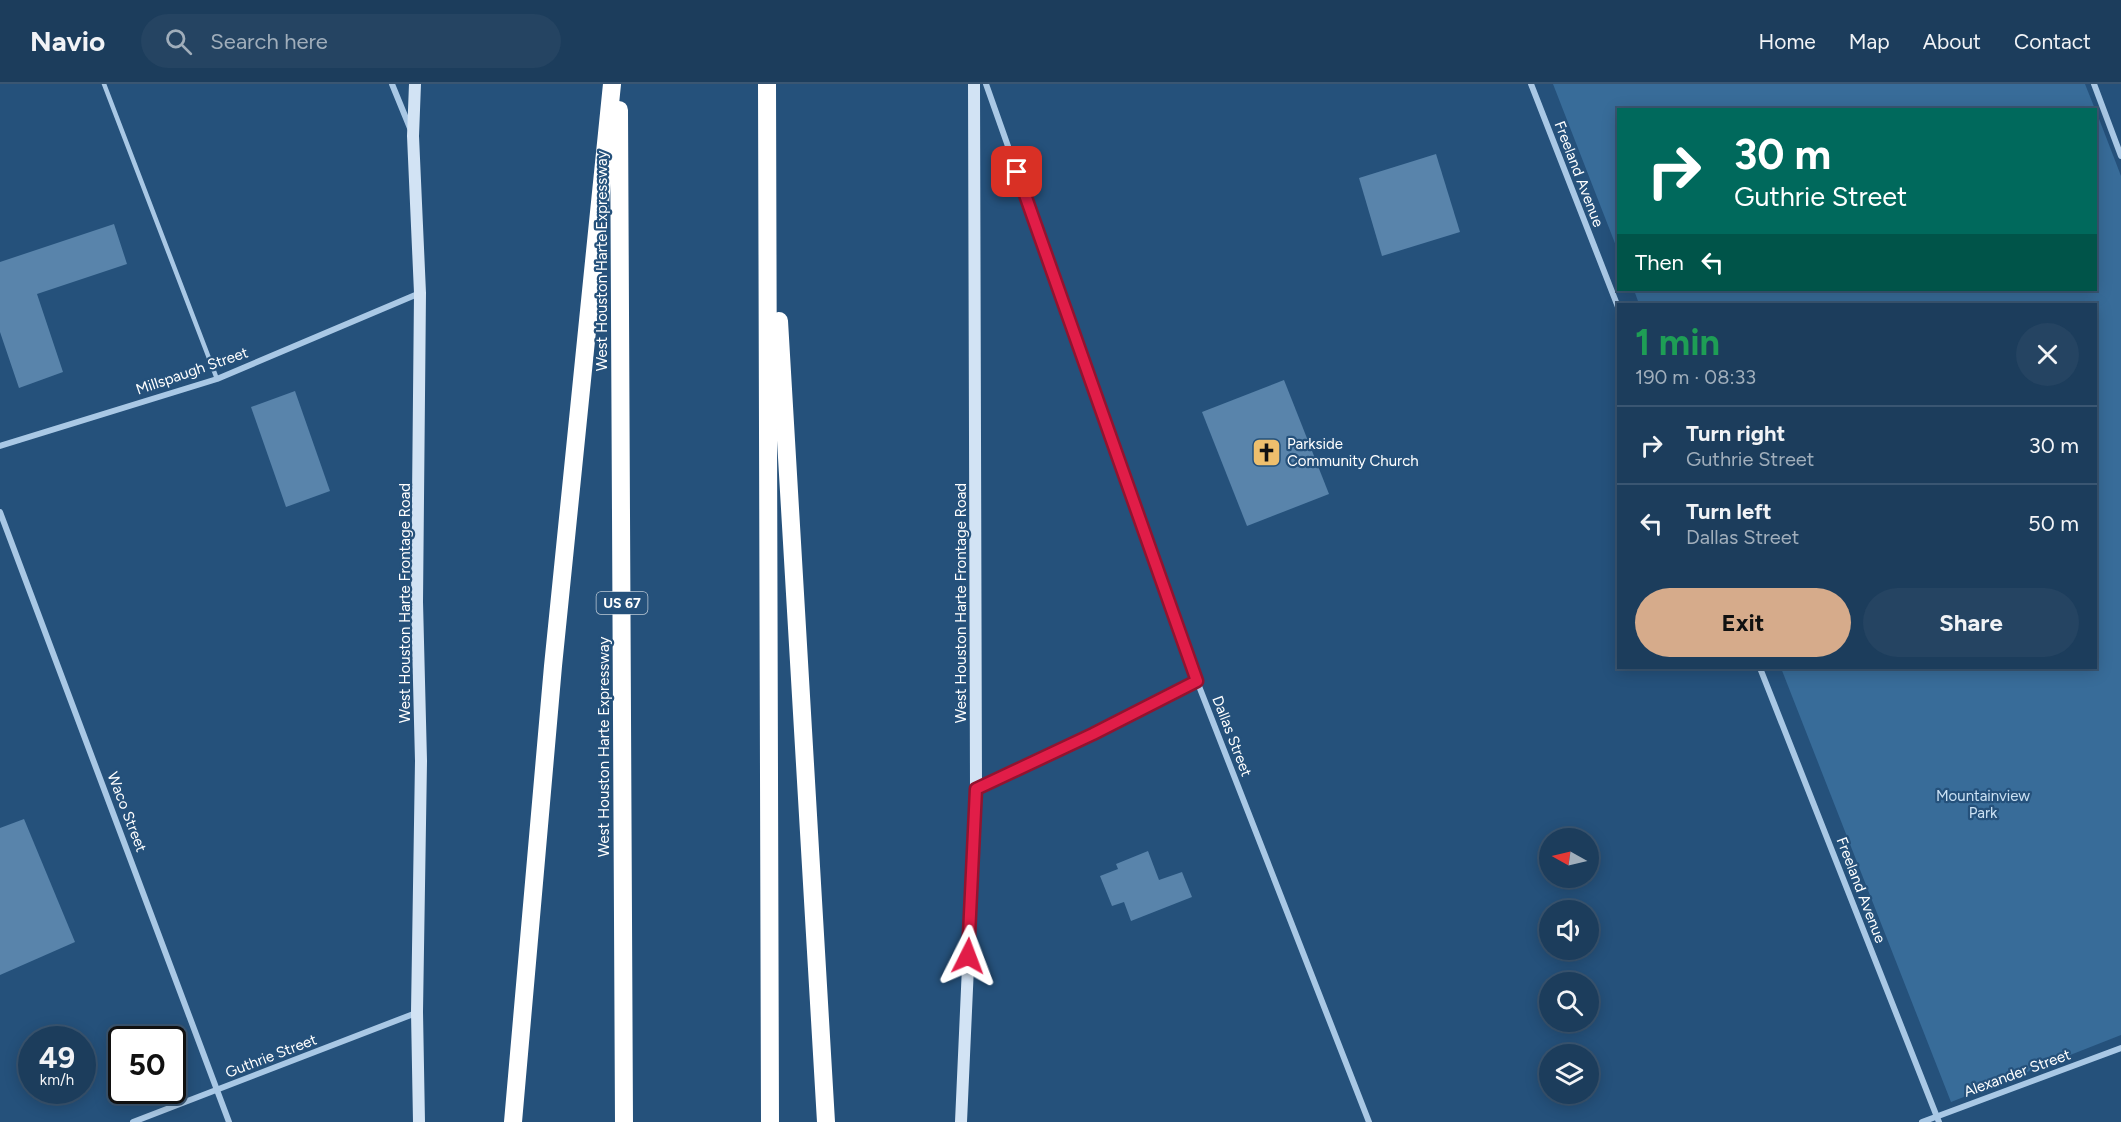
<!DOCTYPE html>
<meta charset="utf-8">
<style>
:root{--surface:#1c3d5c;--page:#254462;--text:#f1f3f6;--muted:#a0aebb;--line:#3a5672;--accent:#d6ab8b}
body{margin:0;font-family:Figtree,sans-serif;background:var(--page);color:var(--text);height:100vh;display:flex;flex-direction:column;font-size:22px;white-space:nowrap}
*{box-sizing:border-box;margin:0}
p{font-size:20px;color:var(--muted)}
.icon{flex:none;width:33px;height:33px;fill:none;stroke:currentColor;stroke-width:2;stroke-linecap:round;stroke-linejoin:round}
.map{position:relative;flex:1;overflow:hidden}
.panel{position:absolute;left:1617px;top:219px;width:480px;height:366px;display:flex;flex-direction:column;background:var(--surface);border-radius:0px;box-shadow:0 3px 15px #0003,0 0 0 2px var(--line)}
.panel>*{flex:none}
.guide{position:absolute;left:1617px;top:24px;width:480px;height:183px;border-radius:0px;box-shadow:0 3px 15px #0003,0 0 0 2px var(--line);background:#00695c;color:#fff;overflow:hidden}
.needle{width:39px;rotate:278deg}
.controls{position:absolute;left:1539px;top:744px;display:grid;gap:12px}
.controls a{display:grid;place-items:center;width:60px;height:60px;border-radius:50%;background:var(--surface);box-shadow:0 3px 15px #0003,0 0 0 2px var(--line);font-size:30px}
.speed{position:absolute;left:18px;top:942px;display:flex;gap:12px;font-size:30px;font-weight:700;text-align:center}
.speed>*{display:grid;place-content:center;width:78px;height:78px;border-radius:50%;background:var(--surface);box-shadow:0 3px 15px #0003,0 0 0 2px var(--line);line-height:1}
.speed small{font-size:15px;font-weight:400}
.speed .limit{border:3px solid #111;border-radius:9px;background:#fff;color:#111}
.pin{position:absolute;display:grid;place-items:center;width:51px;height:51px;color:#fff;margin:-26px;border-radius:12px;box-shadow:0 3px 9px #0006}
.me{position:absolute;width:66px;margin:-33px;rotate:3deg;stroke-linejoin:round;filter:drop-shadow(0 0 4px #0008)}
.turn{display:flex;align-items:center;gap:21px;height:126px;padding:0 18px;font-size:27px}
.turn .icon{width:78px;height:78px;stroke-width:2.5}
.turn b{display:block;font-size:42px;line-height:51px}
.then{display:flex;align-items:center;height:57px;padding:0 18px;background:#0003;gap:12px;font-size:22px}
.round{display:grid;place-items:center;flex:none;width:63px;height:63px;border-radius:32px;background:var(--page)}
.summary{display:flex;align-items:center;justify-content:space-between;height:102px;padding:0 18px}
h1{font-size:36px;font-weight:700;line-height:45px;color:#1e9e55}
.primary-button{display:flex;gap:12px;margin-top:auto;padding:12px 18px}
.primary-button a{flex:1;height:69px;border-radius:36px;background:var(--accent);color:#111;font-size:24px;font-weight:700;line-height:69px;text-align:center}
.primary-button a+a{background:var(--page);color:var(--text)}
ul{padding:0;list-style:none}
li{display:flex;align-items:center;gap:18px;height:78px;padding:0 18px;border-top:2px solid var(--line)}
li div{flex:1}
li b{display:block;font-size:22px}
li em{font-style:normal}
header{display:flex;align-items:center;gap:36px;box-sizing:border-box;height:84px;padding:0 30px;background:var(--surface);border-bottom:2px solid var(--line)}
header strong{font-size:28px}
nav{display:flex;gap:33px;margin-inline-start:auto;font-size:21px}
.search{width:420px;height:54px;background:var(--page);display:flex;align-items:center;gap:15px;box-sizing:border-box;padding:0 21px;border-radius:33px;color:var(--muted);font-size:22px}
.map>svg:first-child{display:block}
.green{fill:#386c99}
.building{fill:#5984ab}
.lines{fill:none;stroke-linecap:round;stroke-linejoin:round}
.lane{stroke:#a9c8e5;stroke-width:4.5}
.street{stroke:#a9c8e5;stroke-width:6}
.secondary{stroke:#d2e3f4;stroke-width:12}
.highway{stroke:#fff;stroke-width:18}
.route-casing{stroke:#92132f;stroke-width:15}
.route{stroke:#e11d48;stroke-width:10}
.labels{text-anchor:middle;stroke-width:4.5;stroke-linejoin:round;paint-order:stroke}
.shield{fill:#25517b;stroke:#becbd7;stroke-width:1.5}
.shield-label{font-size:14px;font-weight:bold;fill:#fff}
.street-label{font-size:15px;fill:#fff;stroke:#25517b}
.poi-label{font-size:15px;fill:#fff;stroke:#25517b;text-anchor:start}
.park-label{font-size:15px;fill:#cbe1f4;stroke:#25517b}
</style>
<header>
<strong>Navio</strong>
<div class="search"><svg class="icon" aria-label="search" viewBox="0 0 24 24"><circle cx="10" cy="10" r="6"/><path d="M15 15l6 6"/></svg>Search here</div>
<nav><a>Home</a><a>Map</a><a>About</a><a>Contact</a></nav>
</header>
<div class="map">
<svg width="2121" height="1038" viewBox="0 0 2121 1038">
<rect width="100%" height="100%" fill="#25517b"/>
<g class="green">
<polygon points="1553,0 2085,0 2095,25 1618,26 1618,167"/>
<polygon points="2096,27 2121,92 2121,951 1951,1018 1781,584 2096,584 2096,220 1639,220 1634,206 2096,206"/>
</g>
<g class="building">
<polygon points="1436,70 1460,148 1382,172 1359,94"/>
<polygon points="114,140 127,180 37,210 63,288 19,304 0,248 0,178"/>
<polygon points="1284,296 1329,410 1247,442 1202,328"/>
<polygon points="295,307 330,407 286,423 251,323"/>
<polygon points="24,735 75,858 0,891 0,744"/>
<polygon points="1148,767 1159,796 1182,788 1192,813 1131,837 1124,818 1112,822 1100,792 1118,785 1116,780"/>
</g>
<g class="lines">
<polyline class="lane" points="104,0 217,295"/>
<g class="street">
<polyline points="392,0 410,44"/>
<polyline points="986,0 1197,597 1369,1038"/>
<polyline points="1531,0 1618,223"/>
<polyline points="2094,0 2121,72"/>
<polyline points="0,362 217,295 420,209"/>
<polyline points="0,428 229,1038"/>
<polyline points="1760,584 1939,1038"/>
<polyline points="977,705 1093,650 1197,597"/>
<polyline points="133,1038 416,929"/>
<polyline points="1922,1038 2121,964"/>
</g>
<g class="secondary">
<polyline points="415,0 413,52 420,209 417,518 421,677 417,928 419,1038"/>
<polyline points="961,1038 976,705 974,0"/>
</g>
<g class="highway">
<polyline points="767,0 770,1038"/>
<polyline points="619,26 624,1038"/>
<polyline points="779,237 826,1038"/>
<polyline points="513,1038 553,582 612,0"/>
</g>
</g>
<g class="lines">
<defs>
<polyline id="route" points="968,872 976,705 1093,650 1197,597 1017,88"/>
</defs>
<use href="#route" class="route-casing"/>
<use href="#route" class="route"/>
</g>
<defs>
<symbol id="church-square" viewBox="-11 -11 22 22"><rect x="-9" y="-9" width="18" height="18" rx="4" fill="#eebf6d" stroke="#25517b"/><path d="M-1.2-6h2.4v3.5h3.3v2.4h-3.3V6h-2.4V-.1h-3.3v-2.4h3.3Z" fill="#111"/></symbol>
</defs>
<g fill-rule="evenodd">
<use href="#church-square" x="1250" y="352" width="33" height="33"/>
</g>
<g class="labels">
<rect class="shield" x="596.5" y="508" width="51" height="22" rx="4.5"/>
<g class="shield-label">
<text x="622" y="524">US 67</text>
</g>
<g class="street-label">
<text transform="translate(1579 90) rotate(69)" y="5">Freeland Avenue</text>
<text transform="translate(602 177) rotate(-90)" y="5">West Houston Harte Expressway</text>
<text transform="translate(192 287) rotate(-19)" y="5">Millspaugh Street</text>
<text transform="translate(405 519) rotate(-90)" y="5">West Houston Harte Frontage Road</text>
<text transform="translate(961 519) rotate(-90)" y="5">West Houston Harte Frontage Road</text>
<text transform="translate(1232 652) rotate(69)" y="5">Dallas Street</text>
<text transform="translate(604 663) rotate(-90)" y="5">West Houston Harte Expressway</text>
<text transform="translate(127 728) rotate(69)" y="5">Waco Street</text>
<text transform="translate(1861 806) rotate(69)" y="5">Freeland Avenue</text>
<text transform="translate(271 972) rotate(-21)" y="5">Guthrie Street</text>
<text transform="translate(2017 989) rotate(-20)" y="5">Alexander Street</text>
</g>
<g class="poi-label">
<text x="1287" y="365">Parkside<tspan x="1287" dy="17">Community Church</tspan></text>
</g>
<g class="park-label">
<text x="1983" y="717">Mountainview<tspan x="1983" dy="17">Park</tspan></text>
</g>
</g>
</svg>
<div class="controls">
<a><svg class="needle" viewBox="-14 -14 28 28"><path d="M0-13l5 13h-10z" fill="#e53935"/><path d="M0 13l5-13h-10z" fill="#a0aebb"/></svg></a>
<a><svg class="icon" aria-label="sound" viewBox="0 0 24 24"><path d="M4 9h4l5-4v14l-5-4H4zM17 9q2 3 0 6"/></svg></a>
<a><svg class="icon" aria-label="search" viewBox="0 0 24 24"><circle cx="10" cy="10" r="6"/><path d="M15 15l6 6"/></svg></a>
<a><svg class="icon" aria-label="layers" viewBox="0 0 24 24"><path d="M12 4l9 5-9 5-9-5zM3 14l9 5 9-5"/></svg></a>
</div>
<div class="speed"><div>49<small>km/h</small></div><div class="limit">50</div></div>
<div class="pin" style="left:1017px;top:88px;background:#d93025"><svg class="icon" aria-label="arrive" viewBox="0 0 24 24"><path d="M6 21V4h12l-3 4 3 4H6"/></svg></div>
<svg class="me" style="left:968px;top:872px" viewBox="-20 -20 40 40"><path d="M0-17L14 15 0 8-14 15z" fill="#e11d48" stroke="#fff" stroke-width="4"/></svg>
<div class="guide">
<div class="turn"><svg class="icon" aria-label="right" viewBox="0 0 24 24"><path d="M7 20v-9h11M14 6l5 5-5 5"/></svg><div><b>30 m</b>Guthrie Street</div></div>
<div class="then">Then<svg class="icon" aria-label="left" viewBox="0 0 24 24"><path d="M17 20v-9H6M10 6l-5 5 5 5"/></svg></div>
</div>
<section class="panel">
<div class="summary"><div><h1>1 min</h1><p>190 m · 08:33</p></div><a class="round"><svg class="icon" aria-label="close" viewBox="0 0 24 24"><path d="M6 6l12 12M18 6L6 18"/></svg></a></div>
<ul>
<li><svg class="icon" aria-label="right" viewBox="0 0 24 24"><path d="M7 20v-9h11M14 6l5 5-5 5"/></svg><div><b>Turn right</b><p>Guthrie Street</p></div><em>30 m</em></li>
<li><svg class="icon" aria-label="left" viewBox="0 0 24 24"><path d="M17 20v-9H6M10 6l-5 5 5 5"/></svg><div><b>Turn left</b><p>Dallas Street</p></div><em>50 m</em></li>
</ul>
<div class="primary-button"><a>Exit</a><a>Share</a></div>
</section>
</div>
